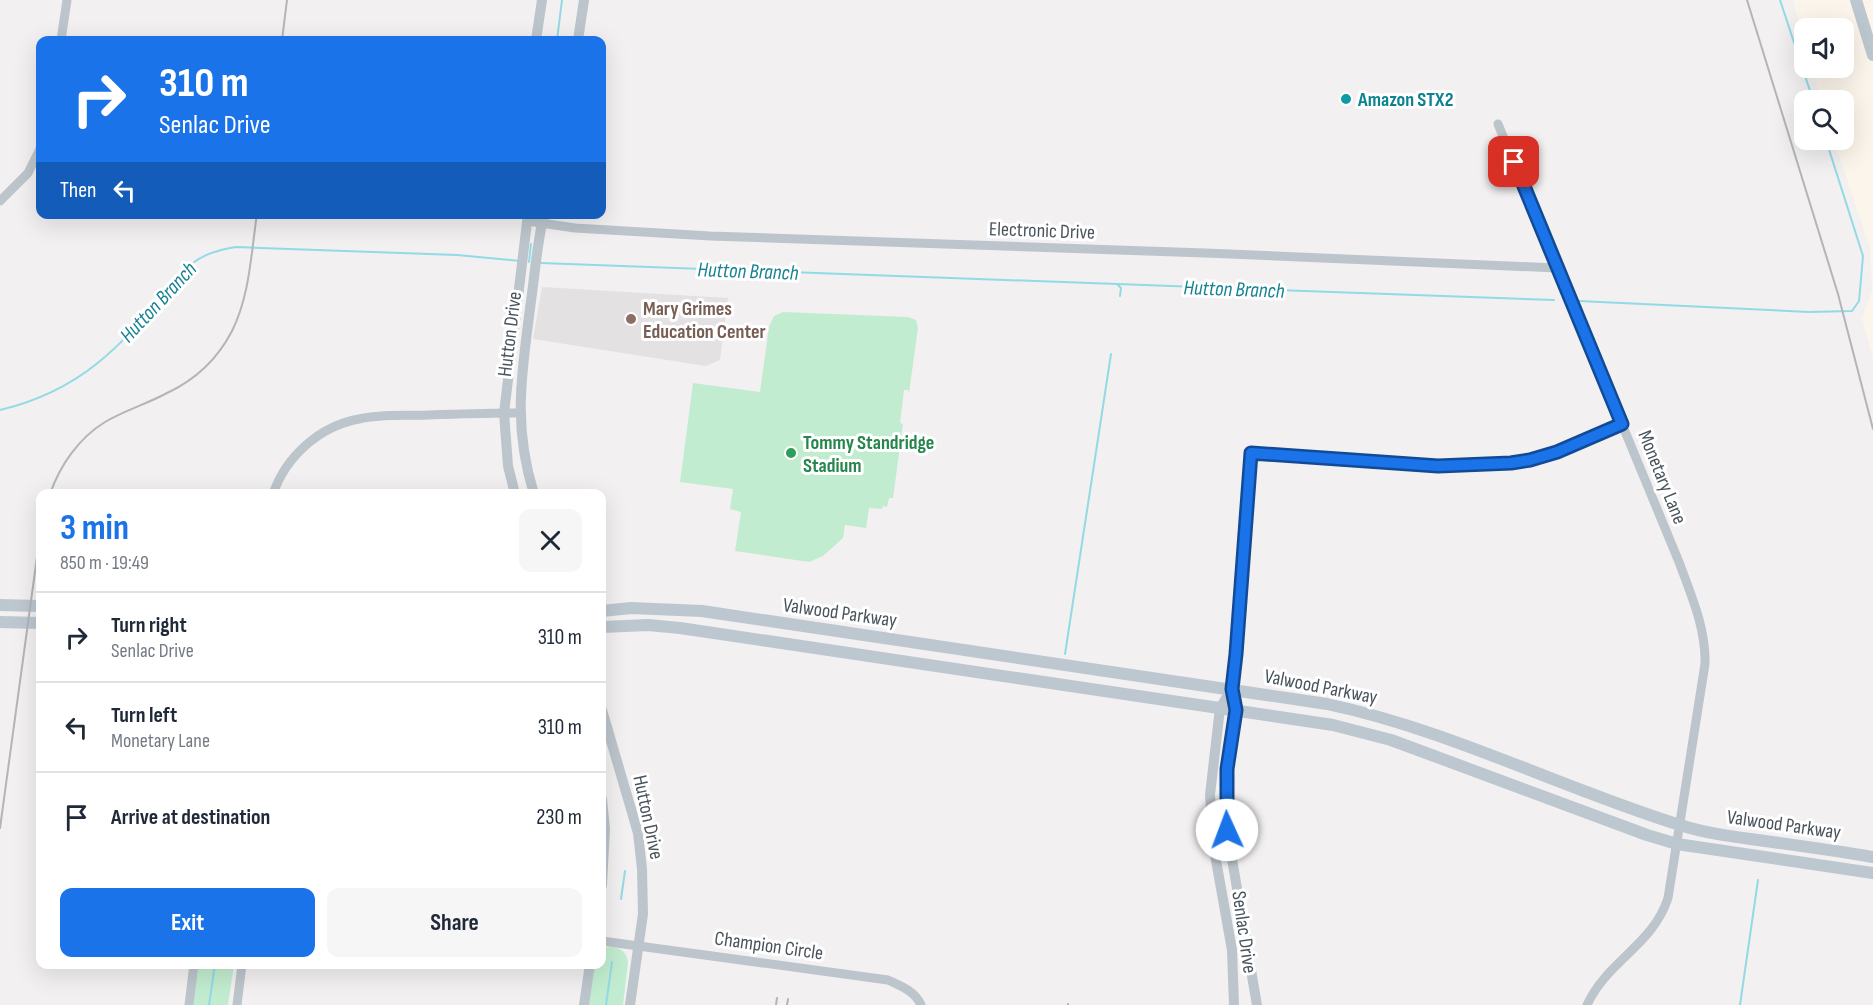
<!DOCTYPE html>
<meta charset="utf-8">
<style>
:root{--surface:#fff;--page:#f6f6f7;--text:#1f2937;--muted:#747a83;--line:#e0e1e3;--accent:#1a73e8}
body{margin:0;font-family:"Sofia Sans Condensed",sans-serif;background:var(--page);color:var(--text);height:100vh;display:flex;flex-direction:column;font-size:22px;white-space:nowrap}
*{box-sizing:border-box;margin:0}
p{font-size:20px;color:var(--muted)}
.icon{flex:none;width:33px;height:33px;fill:none;stroke:currentColor;stroke-width:2;stroke-linecap:round;stroke-linejoin:round}
.map{position:relative;flex:1;overflow:hidden}
.details{position:absolute;left:36px;top:489px;width:570px;height:480px;display:flex;flex-direction:column;background:var(--surface);border-radius:12px;box-shadow:0 6px 24px #0002}
.details>*{flex:none}
.guide{position:absolute;left:36px;top:36px;width:570px;height:183px;border-radius:12px;box-shadow:0 6px 24px #0002;background:#1a73e8;color:#fff;overflow:hidden}
.tools{position:absolute;left:1794px;top:18px;display:grid;gap:12px}
.tools a{display:grid;place-items:center;width:60px;height:60px;border-radius:12px;background:var(--surface);box-shadow:0 6px 24px #0002;font-size:30px}
.pin{position:absolute;display:grid;place-items:center;width:51px;height:51px;color:#fff;margin:-26px;border-radius:12px;box-shadow:0 3px 9px #0006}
.me{position:absolute;width:66px;margin:-33px;rotate:358deg;stroke-linejoin:round;filter:drop-shadow(0 0 4px #0008)}
.turn{display:flex;align-items:center;gap:21px;height:126px;padding:0 24px;font-size:27px}
.turn .icon{width:78px;height:78px;stroke-width:2.5}
.turn b{display:block;font-size:42px;line-height:51px}
.then{display:flex;align-items:center;height:57px;padding:0 24px;background:#0003;gap:12px;font-size:22px}
.round{display:grid;place-items:center;flex:none;width:63px;height:63px;border-radius:12px;background:var(--page)}
.overview{display:flex;align-items:center;justify-content:space-between;height:102px;padding:0 24px}
h1{font-size:36px;font-weight:700;line-height:45px;color:var(--accent)}
.cta{display:flex;gap:12px;margin-top:auto;padding:12px 24px}
.cta a{flex:1;height:69px;border-radius:12px;background:var(--accent);color:#fff;font-size:24px;font-weight:700;line-height:69px;text-align:center}
.cta a+a{background:var(--page);color:var(--text)}
ul{padding:0;list-style:none}
li{display:flex;align-items:center;gap:18px;height:90px;padding:0 24px;border-top:2px solid var(--line)}
li div{flex:1}
li b{display:block;font-size:22px}
li em{font-style:normal}
.map>svg:first-child{display:block}
.commercial{fill:#fbf5eb}
.education{fill:#e3e1e1}
.green{fill:#c2eccf}
.lines{fill:none;stroke-linecap:round;stroke-linejoin:round}
.stream{stroke:#92dae5;stroke-width:2}
.minor{stroke:#bcc5cb;stroke-width:9}
.tertiary{stroke:#bcc5cb;stroke-width:10}
.secondary{stroke:#bdc7d0;stroke-width:12}
.rail{stroke:#b2b5b9;stroke-width:2}
.route-casing{stroke:#114b97;stroke-width:15}
.route{stroke:#1a73e8;stroke-width:10}
.culture-dot{fill:#0f9aa8;stroke:#fff;stroke-width:2}
.education-dot{fill:#8d6e63;stroke:#fff;stroke-width:2}
.leisure-dot{fill:#2e9e5b;stroke:#fff;stroke-width:2}
.labels{text-anchor:middle;stroke-width:6;stroke-linejoin:round;paint-order:stroke}
.culture-label{font-size:20px;font-weight:bold;fill:#0d838f;stroke:#fff;text-anchor:start}
.street-label{font-size:20px;fill:#49545c;stroke:#fff}
.education-label{font-size:20px;font-weight:bold;fill:#785e54;stroke:#fff;text-anchor:start}
.leisure-label{font-size:20px;font-weight:bold;fill:#27864d;stroke:#fff;text-anchor:start}
.water-label{font-size:21px;font-style:italic;fill:#168292;stroke:#fff}
</style>
<div class="map">
<svg width="1873" height="1005" viewBox="0 0 1873 1005">
<rect width="100%" height="100%" fill="#f2f0f0"/>
<polygon class="commercial" points="1793,0 1873,0 1873,359 1862,318 1872,290 1870,249 1834,140 1844,140 1844,100 1821,100 1812,68 1844,68 1844,28 1804,28 1804,41"/>
<polygon class="education" points="542,287 728,298 720,360 706,366 533,339"/>
<g class="green">
<polygon points="783,312 908,317 916,320 918,328 909,393 908,390 904,390 900,423 903,424 893,498 889,498 887,507 883,506 882,509 869,508 866,528 845,525 843,538 823,556 809,562 735,551 741,512 730,509 733,489 680,482 693,383 760,392 769,327 774,316"/>
<path d="M612 947C622 949 627 952 628 963L623 1005H588L593 965 602 964V948Z"/>
<polygon points="198,965 234,965 228,1005 192,1005"/>
</g>
<g class="lines">
<g class="stream">
<polyline points="1780,0 1813,100"/>
<polyline points="557,40 562,0"/>
<polyline points="529,262 531,244"/>
<polyline points="541,263 1554,300"/>
<polyline points="1118,285 1121,288 1120,296"/>
<polyline points="1579,301 1809,312 1852,311 1859,301 1863,256 1826,140"/>
<path d="M0 410C93 388 130 333 189 266 203 254 218 250 236 247L457 255 520 261"/>
<polyline points="1065,654 1111,354"/>
<polyline points="621,899 625,871"/>
<polyline points="209,1005 215,964"/>
<polyline points="606,1005 612,962"/>
<polyline points="1740,1005 1758,880"/>
</g>
<g class="minor">
<polyline points="61,40 67,0"/>
<path d="M1498 124 1679 562C1691 595 1706 628 1705 664L1668 898C1653 945 1607 961 1587 1005"/>
<polyline points="0,201 28,173 40,149"/>
<polyline points="527,221 575,228 710,236 1205,253 1557,268"/>
<path d="M273 494C286 456 320 426 359 419 381 414 405 416 428 415 458 414 489 413 519 413"/>
<polyline points="1232,689 1238,641 1251,453 1438,466 1511,463 1530,460 1557,452 1622,424"/>
<path d="M602 941 888 980C901 986 915 991 921 1005"/>
<polyline points="189,1005 194,964"/>
<polyline points="237,1005 242,964"/>
</g>
<g class="tertiary">
<polyline points="536,40 542,0"/>
<polyline points="578,40 584,0"/>
<polyline points="515,494 508,466 504,413 528,214"/>
<path d="M534 494C512 423 522 372 531 301 535 273 537 243 544 214"/>
<polyline points="1232,689 1220,708 1210,795 1214,849 1232,950 1234,1005"/>
<polyline points="1232,689 1236,710 1227,769 1227,830 1257,1005"/>
<polyline points="602,710 638,833 642,869 643,914 630,1005"/>
<polyline points="602,799 605,829 602,885"/>
<polyline points="584,1005 590,964"/>
</g>
<g class="secondary">
<polyline points="1856,0 1873,55"/>
<polyline points="0,605 40,606"/>
<path d="M602 611 631 608 702 611 1327 704C1450 730 1561 788 1680 825 1708 834 1736 837 1765 841 1801 846 1837 851 1873 857"/>
<polyline points="0,622 40,623"/>
<polyline points="602,627 648,625 680,628 1333,725 1391,740 1647,835 1677,844 1873,873"/>
</g>
<g class="rail">
<polyline points="1747,0 1838,294 1873,429"/>
<polyline points="282,40 287,0"/>
<path d="M50 494C60 465 79 438 105 422 125 410 147 404 167 393 195 380 218 358 232 331 250 295 251 253 257 214"/>
<polyline points="0,828 40,535"/>
<polyline points="776,1005 777,998"/>
<polyline points="787,1005 788,999"/>
<polyline points="1068,1005 1068,1004"/>
</g>
</g>
<g class="lines">
<defs>
<polyline id="route" points="1227,830 1227,769 1236,710 1232,689 1236,654 1251,453 1438,466 1511,463 1530,460 1557,452 1622,424 1514,162"/>
</defs>
<use href="#route" class="route-casing"/>
<use href="#route" class="route"/>
</g>
<circle class="culture-dot" cx="1346" cy="99" r="6"/>
<circle class="education-dot" cx="631" cy="319" r="6"/>
<circle class="leisure-dot" cx="791" cy="453" r="6"/>
<g class="labels">
<g class="culture-label">
<text x="1358" y="106">Amazon STX2</text>
</g>
<g class="street-label">
<text transform="translate(1042 230) rotate(2)" y="7">Electronic Drive</text>
<text transform="translate(509 334) rotate(-83)" y="7">Hutton Drive</text>
<text transform="translate(1663 477) rotate(68)" y="7">Monetary Lane</text>
<text transform="translate(840 612) rotate(8)" y="7">Valwood Parkway</text>
<text transform="translate(1321 686) rotate(11)" y="7">Valwood Parkway</text>
<text transform="translate(649 817) rotate(78)" y="7">Hutton Drive</text>
<text transform="translate(1784 824) rotate(8)" y="7">Valwood Parkway</text>
<text transform="translate(1245 932) rotate(82)" y="7">Senlac Drive</text>
<text transform="translate(769 945) rotate(8)" y="7">Champion Circle</text>
</g>
<g class="education-label">
<text x="643" y="315">Mary Grimes<tspan x="643" dy="23">Education Center</tspan></text>
</g>
<g class="leisure-label">
<text x="803" y="449">Tommy Standridge<tspan x="803" dy="23">Stadium</tspan></text>
</g>
<g class="water-label">
<text transform="translate(748 271) rotate(2)" y="7">Hutton Branch</text>
<text transform="translate(1234 289) rotate(2)" y="7">Hutton Branch</text>
<text transform="translate(158 302) rotate(-47)" y="7">Hutton Branch</text>
</g>
</g>
</svg>
<div class="tools">
<a><svg class="icon" aria-label="sound" viewBox="0 0 24 24"><path d="M4 9h4l5-4v14l-5-4H4zM17 9q2 3 0 6"/></svg></a>
<a><svg class="icon" aria-label="search" viewBox="0 0 24 24"><circle cx="10" cy="10" r="6"/><path d="M15 15l6 6"/></svg></a>
</div>
<div class="pin" style="left:1514px;top:162px;background:#d93025"><svg class="icon" aria-label="arrive" viewBox="0 0 24 24"><path d="M6 21V4h12l-3 4 3 4H6"/></svg></div>
<svg class="me" style="left:1227px;top:830px" viewBox="-20 -20 40 40"><circle r="19" fill="#fff"/><path d="M0-13L10 11 0 6-10 11z" fill="#1a73e8"/></svg>
<div class="guide">
<div class="turn"><svg class="icon" aria-label="right" viewBox="0 0 24 24"><path d="M7 20v-9h11M14 6l5 5-5 5"/></svg><div><b>310 m</b>Senlac Drive</div></div>
<div class="then">Then<svg class="icon" aria-label="left" viewBox="0 0 24 24"><path d="M17 20v-9H6M10 6l-5 5 5 5"/></svg></div>
</div>
<section class="details">
<div class="overview"><div><h1>3 min</h1><p>850 m · 19:49</p></div><a class="round"><svg class="icon" aria-label="close" viewBox="0 0 24 24"><path d="M6 6l12 12M18 6L6 18"/></svg></a></div>
<ul>
<li><svg class="icon" aria-label="right" viewBox="0 0 24 24"><path d="M7 20v-9h11M14 6l5 5-5 5"/></svg><div><b>Turn right</b><p>Senlac Drive</p></div><em>310 m</em></li>
<li><svg class="icon" aria-label="left" viewBox="0 0 24 24"><path d="M17 20v-9H6M10 6l-5 5 5 5"/></svg><div><b>Turn left</b><p>Monetary Lane</p></div><em>310 m</em></li>
<li><svg class="icon" aria-label="arrive" viewBox="0 0 24 24"><path d="M6 21V4h12l-3 4 3 4H6"/></svg><div><b>Arrive at destination</b></div><em>230 m</em></li>
</ul>
<div class="cta"><a>Exit</a><a>Share</a></div>
</section>
</div>
